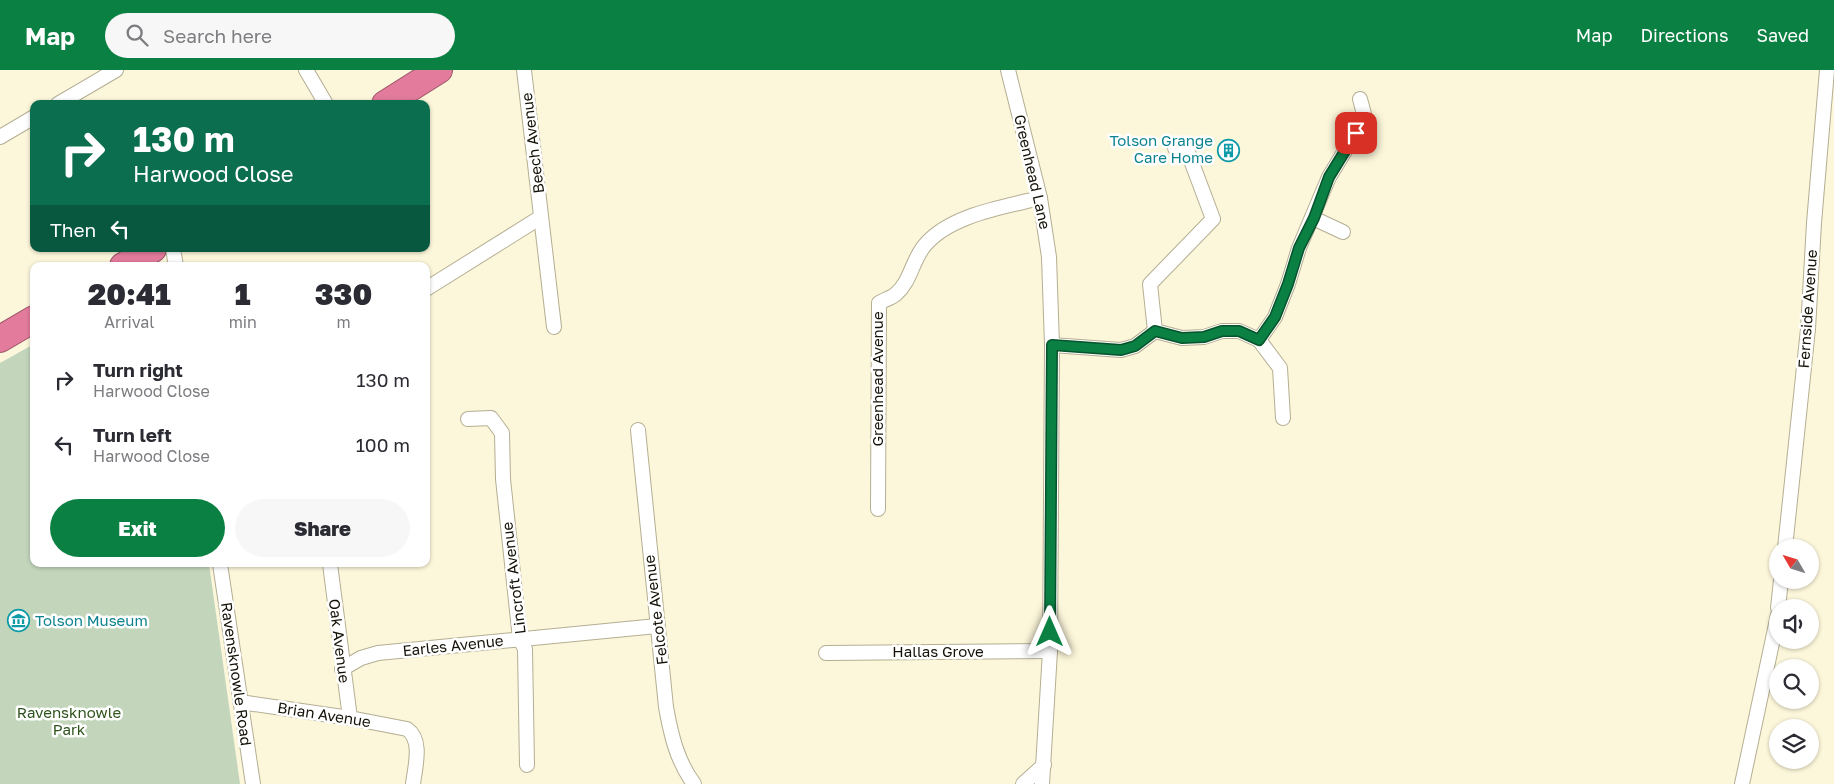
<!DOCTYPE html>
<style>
:root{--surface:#fff;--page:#f7f7f7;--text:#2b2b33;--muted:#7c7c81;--accent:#0b8043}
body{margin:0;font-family:"Golos Text",sans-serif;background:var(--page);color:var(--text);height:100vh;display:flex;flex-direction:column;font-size:19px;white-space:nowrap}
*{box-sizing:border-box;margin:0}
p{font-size:16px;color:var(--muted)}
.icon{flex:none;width:28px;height:28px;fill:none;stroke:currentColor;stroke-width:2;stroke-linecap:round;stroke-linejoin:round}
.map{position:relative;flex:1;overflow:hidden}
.sheet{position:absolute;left:30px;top:192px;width:400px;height:305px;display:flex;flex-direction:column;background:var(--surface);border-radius:10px;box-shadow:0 1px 4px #0004}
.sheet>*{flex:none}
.banner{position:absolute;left:30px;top:30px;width:400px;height:152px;border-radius:10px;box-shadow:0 1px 4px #0004;background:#0b6e4f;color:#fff;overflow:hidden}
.needle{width:32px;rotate:309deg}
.controls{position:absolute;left:1769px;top:469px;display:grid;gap:10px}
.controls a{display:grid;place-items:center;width:50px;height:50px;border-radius:50%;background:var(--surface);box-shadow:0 1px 4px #0004;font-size:25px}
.pin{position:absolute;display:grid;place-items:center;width:42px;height:42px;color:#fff;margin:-21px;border-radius:10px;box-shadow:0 2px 8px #0006}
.me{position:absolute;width:55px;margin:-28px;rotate:0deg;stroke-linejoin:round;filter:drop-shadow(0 0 4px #0008)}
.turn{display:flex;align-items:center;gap:18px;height:105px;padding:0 20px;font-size:22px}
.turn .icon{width:65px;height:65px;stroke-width:2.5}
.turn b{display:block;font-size:35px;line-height:42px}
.then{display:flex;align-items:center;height:48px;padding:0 20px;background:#0003;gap:10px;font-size:19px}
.eta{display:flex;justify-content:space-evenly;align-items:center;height:85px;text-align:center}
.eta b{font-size:30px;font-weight:800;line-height:35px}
.primary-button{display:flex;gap:10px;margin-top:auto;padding:10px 20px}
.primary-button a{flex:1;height:58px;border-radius:30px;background:var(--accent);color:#fff;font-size:20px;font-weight:800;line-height:58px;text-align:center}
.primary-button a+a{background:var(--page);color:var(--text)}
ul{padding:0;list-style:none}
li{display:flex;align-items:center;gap:15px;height:65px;padding:0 20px}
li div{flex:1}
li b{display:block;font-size:19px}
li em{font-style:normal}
header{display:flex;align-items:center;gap:30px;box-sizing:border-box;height:70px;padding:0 25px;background:var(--accent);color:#fff}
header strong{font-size:24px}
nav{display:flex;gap:28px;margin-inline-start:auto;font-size:18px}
.search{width:350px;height:45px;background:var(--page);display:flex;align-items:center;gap:12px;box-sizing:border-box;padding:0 18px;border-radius:28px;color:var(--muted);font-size:19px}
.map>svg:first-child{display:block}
.green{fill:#c3d6bc}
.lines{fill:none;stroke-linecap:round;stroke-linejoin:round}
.street-casing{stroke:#b4ae93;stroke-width:16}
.highway-casing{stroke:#9b5668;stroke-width:28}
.street{stroke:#fff;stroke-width:14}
.highway{stroke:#e37b9c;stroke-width:26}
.route-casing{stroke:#07532c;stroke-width:12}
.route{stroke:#0b8043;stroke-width:9}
.labels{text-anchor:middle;stroke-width:5;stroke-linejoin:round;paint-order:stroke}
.culture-label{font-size:15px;fill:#0d838f;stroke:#fff;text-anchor:end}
.street-label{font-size:15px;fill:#141208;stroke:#fff}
.park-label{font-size:15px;fill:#2f531d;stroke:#fff}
</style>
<header>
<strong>Map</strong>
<div class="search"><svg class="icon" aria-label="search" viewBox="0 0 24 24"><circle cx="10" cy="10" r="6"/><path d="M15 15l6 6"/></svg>Search here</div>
<nav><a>Map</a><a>Directions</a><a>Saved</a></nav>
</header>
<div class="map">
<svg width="1834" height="714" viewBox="0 0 1834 714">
<rect width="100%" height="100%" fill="#fcf6da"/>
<polygon class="green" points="34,274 34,494 209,494 240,714 0,714 0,293"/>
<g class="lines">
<defs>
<g id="street">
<polyline points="306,0 326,34"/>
<polyline points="524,0 554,257"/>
<polyline points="1008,0 1040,128 1049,187 1052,275 1050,581 1042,714"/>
<polyline points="58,34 116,0"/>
<polyline points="0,67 34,47"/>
<polyline points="1313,148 1343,162"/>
<polyline points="173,179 176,196"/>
<polyline points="426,219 541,147"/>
<polyline points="1155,261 1150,214 1213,149 1186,77 1175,78"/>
<polyline points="1259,270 1275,247 1288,214 1299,178 1329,107 1365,48 1360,29"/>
<polyline points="1052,275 1121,280 1135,276 1155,261 1182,268 1204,267 1222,261 1239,261 1259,270 1280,298 1283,348"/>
<polyline points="468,349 491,348 502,363 503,409 520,569 525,579 527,695"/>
<path d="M638 360 666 637C671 665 677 691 694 714"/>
<path d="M878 439 879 233C884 230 891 228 896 224 911 211 912 190 925 175 950 145 1004 137 1040 128"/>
<polyline points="1785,478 1808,259 1814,153 1827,0"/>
<polyline points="220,494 253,714"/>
<polyline points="330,494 350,648"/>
<polyline points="1778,538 1781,510"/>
<polyline points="826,583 1050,581"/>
<polyline points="342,599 361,588 378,583 657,556"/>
<path d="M240 632 350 648 407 659C423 670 415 697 413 714"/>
<polyline points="1023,714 1044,695"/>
<polyline points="1742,714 1778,545"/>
</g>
<g id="highway">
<polyline points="385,34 439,0"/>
<polyline points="123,196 153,179"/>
<polyline points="0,269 34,249"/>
</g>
</defs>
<use href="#street" class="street-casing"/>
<use href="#highway" class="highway-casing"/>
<use href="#street" class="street"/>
<use href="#highway" class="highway"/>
</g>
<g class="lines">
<defs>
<polyline id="route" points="1050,562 1052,275 1121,280 1135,276 1155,261 1182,268 1204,267 1222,261 1239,261 1259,270 1275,247 1288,214 1299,178 1314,148 1329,107 1356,63"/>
</defs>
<use href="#route" class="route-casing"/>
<use href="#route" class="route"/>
</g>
<defs>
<symbol id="building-ring" viewBox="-11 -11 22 22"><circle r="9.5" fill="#fff" stroke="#0f9aa8" stroke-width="1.5"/><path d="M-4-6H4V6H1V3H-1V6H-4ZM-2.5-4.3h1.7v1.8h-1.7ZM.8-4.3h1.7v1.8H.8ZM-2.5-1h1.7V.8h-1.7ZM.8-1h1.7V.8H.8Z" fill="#0f9aa8"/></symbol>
<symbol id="museum-ring" viewBox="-11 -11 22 22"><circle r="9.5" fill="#fff" stroke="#0f9aa8" stroke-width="1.5"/><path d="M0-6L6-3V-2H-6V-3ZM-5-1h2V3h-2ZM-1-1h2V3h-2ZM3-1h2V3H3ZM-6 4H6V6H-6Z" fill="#0f9aa8"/></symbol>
</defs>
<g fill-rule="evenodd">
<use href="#building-ring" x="1216" y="68" width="25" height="25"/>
<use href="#museum-ring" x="6" y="538" width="25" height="25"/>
</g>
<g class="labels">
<g class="culture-label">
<text x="1213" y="76">Tolson Grange<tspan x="1213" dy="17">Care Home</tspan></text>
<text x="35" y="556" text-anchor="start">Tolson Museum</text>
</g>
<g class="street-label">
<text transform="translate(533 73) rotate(-97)" y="5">Beech Avenue</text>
<text transform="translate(1032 102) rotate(77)" y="5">Greenhead Lane</text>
<text transform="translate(1808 239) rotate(-86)" y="5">Fernside Avenue</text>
<text transform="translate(878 309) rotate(-90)" y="5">Greenhead Avenue</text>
<text transform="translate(514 508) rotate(-97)" y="5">Lincroft Avenue</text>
<text transform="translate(656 540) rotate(-97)" y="5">Felcote Avenue</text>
<text transform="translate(339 571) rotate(83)" y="5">Oak Avenue</text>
<text transform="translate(453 576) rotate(-6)" y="5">Earles Avenue</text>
<text x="938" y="587">Hallas Grove</text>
<text transform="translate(236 604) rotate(82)" y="5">Ravensknowle Road</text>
<text transform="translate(324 645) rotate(9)" y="5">Brian Avenue</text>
</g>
<g class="park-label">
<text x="69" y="648">Ravensknowle<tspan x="69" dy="17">Park</tspan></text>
</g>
</g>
</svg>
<div class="controls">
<a><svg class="needle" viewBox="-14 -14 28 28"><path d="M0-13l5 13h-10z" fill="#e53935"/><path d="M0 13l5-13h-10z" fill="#7c7c81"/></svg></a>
<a><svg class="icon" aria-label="sound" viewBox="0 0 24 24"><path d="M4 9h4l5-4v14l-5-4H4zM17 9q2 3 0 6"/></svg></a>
<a><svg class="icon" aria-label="search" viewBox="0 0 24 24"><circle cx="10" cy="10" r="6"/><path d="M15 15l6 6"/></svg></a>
<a><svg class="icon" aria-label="layers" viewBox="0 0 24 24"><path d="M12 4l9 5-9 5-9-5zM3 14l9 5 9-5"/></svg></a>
</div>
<div class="pin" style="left:1356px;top:63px;background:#d93025"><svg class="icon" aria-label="arrive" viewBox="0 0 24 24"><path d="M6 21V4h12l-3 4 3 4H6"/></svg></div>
<svg class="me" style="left:1050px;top:562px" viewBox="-20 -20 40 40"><path d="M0-17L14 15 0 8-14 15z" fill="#0b8043" stroke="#fff" stroke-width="4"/></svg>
<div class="banner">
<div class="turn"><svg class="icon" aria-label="right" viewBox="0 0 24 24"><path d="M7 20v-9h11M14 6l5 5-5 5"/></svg><div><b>130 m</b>Harwood Close</div></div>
<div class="then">Then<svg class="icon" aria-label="left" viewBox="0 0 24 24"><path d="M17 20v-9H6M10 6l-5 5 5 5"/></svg></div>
</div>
<section class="sheet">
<div class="eta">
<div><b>20:41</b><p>Arrival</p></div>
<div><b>1</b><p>min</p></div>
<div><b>330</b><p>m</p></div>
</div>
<ul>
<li><svg class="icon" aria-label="right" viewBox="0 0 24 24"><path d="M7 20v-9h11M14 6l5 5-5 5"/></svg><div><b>Turn right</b><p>Harwood Close</p></div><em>130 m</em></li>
<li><svg class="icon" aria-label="left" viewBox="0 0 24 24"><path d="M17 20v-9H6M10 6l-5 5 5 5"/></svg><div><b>Turn left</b><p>Harwood Close</p></div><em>100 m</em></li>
</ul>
<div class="primary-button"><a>Exit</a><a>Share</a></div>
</section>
</div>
